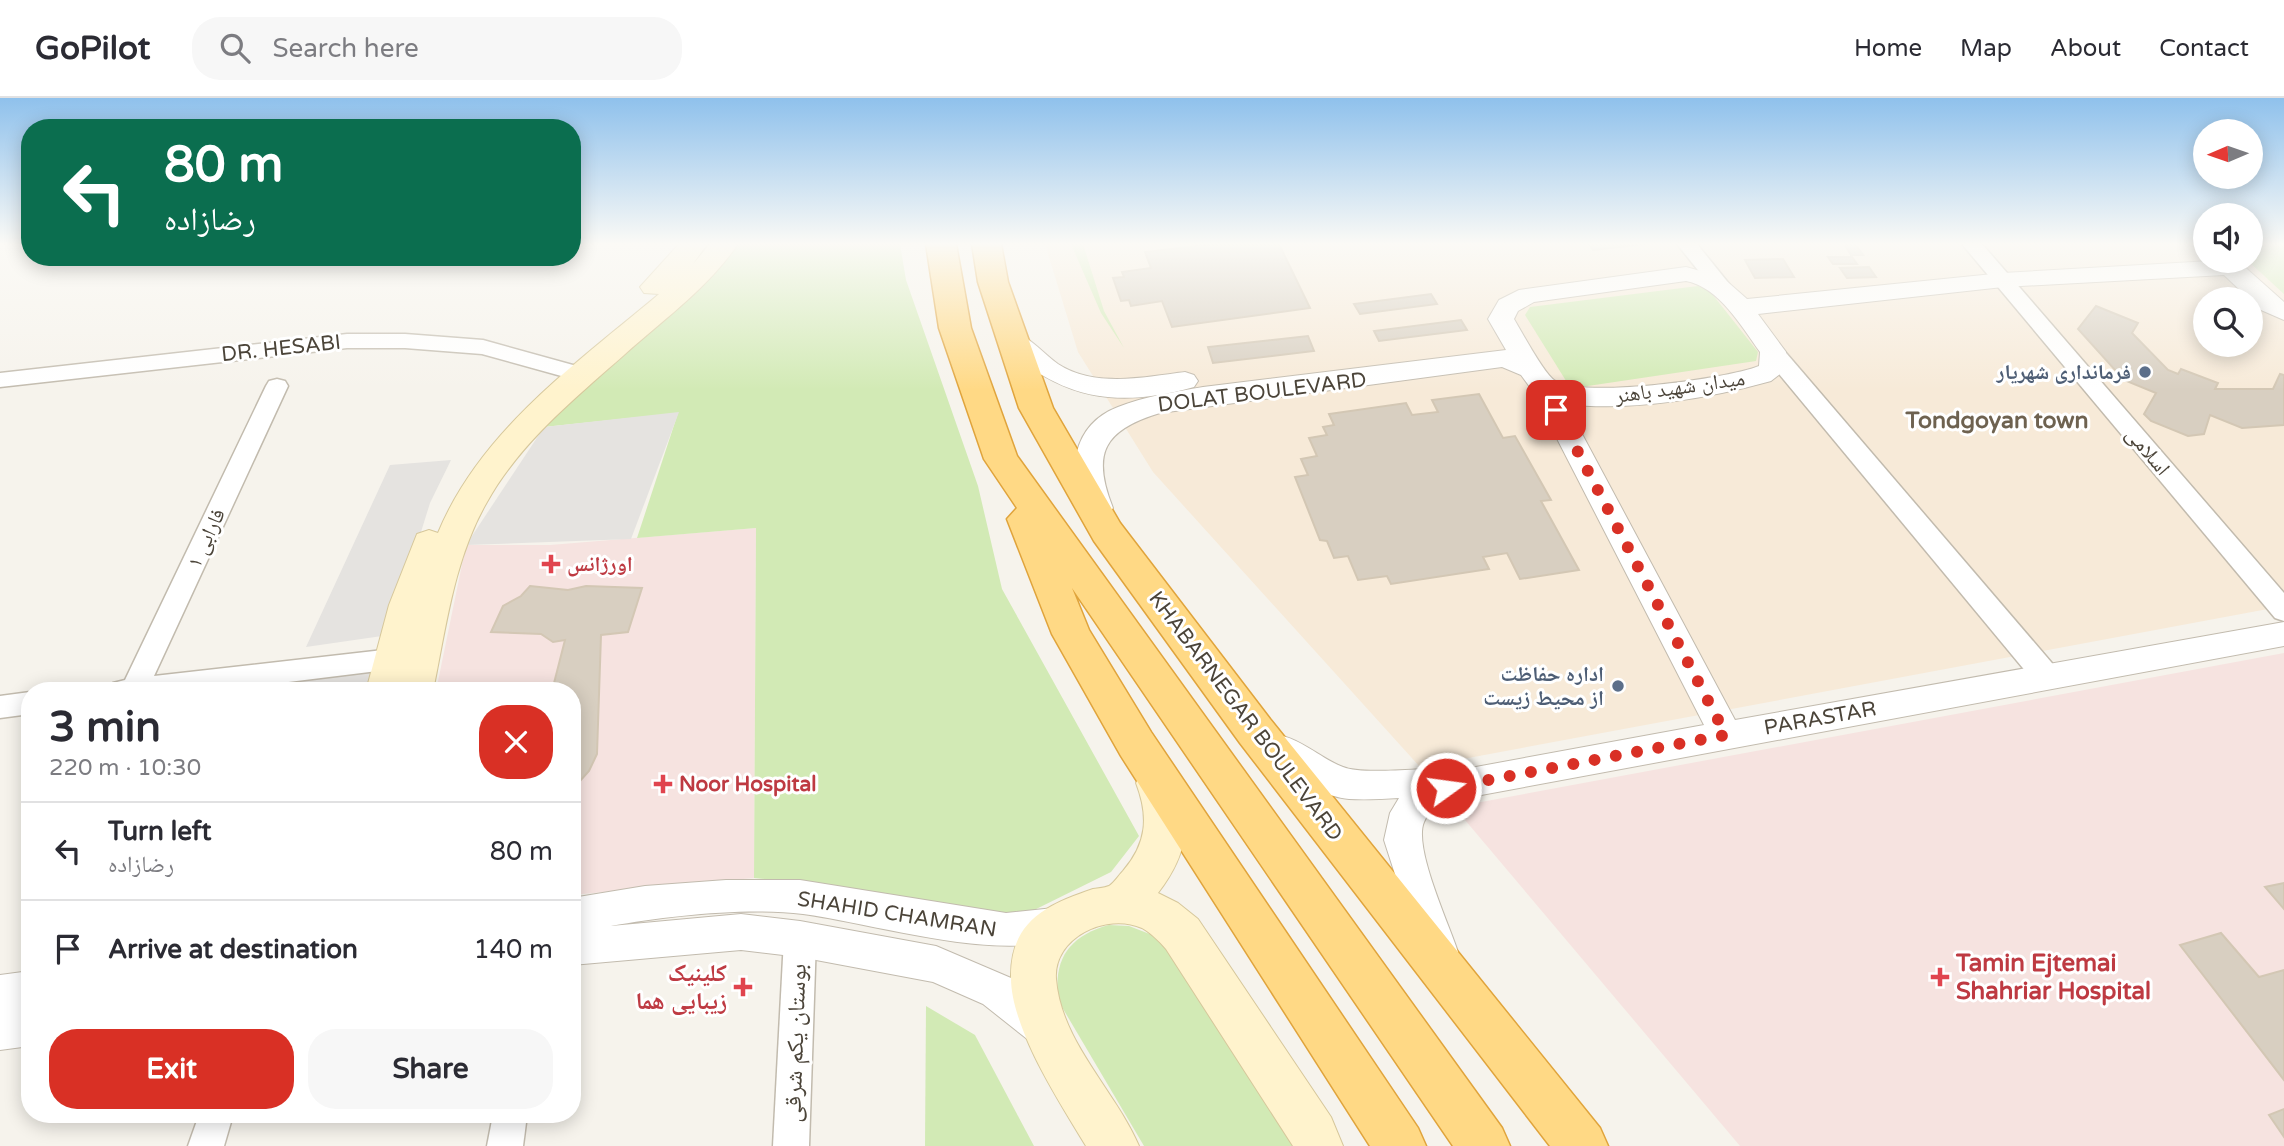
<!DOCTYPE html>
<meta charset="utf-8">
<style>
:root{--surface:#fff;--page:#f7f7f7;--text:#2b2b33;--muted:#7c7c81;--line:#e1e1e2;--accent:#d93025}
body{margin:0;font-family:"Varela Round","Noto Naskh Arabic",sans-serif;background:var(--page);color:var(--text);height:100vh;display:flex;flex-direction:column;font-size:26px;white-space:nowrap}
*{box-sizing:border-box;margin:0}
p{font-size:23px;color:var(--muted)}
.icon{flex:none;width:38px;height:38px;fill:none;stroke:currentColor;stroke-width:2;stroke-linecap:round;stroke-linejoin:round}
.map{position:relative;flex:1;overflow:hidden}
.sheet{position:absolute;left:21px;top:584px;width:560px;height:441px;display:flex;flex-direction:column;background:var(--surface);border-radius:28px;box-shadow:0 4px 18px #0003}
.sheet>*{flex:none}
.hud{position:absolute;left:21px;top:21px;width:560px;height:147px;border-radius:28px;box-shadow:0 4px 18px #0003;background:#0b6e4f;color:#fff;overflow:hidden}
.needle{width:46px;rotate:268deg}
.buttons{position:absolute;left:2193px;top:21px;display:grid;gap:14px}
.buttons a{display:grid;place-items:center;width:70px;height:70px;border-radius:50%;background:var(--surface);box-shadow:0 4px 18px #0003;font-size:35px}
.pin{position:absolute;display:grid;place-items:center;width:60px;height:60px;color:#fff;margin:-30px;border-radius:14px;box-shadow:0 4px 10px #0006}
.me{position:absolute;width:77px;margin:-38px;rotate:76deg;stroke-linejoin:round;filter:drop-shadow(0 0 5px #0008)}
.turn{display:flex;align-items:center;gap:24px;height:147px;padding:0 28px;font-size:32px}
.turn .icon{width:91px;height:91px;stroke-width:2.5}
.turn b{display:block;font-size:49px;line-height:60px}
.round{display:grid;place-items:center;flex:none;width:74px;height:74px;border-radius:28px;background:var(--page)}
.overview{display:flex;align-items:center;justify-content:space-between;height:119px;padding:0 28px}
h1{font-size:42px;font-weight:700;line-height:52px}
.action{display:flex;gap:14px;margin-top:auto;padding:14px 28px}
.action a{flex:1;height:80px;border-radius:28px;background:var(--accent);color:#fff;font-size:28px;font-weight:700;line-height:80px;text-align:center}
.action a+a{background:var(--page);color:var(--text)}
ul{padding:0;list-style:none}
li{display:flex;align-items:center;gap:21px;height:98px;padding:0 28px;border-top:2px solid var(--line)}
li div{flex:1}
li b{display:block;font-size:26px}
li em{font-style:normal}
header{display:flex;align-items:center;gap:42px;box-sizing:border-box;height:98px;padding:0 35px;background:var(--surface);border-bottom:2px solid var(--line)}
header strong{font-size:33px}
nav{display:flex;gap:38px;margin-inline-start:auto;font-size:24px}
.search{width:490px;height:63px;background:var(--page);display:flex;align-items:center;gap:18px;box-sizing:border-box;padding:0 24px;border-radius:28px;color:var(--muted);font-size:26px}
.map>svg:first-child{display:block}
.commercial{fill:#f7ead8;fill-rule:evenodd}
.medical{fill:#f6e3e0}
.green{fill:#d2eab5}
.parking{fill:#e5e3e0}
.building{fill:#d8cfc1;stroke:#d3c7b4;stroke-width:2}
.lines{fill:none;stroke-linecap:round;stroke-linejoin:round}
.minor-casing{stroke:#c2bbae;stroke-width:3}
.tertiary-casing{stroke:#c2bbae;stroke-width:2}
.secondary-casing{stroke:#d6c79b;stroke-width:2}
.trunk-casing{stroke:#e0a43c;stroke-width:3}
.minor{fill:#fff;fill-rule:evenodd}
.tertiary{fill:#fff;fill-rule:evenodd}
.secondary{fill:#fff3cd;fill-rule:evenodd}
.trunk{fill:#ffd985;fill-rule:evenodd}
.route{stroke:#d93025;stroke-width:12;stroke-dasharray:0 21.6}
.service-dot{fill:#5c6f8a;stroke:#fff;stroke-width:2.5}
.health-dot{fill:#e0444e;stroke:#fff;stroke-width:2.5}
.labels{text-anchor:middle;stroke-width:6;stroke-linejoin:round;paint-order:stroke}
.street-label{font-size:21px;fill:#4b4439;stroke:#fff}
.service-label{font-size:21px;font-weight:bold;fill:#4e5e75;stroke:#fff;text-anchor:end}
.health-label{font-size:21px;font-weight:bold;fill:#be3a42;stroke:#fff;text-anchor:start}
.neighbourhood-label{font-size:23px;font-weight:bold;fill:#6e6250;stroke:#fff}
.near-health-label{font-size:24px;font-weight:bold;fill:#be3a42;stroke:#fff;text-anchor:start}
.near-street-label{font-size:24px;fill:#4b4439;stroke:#fff}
</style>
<header>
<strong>GoPilot</strong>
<div class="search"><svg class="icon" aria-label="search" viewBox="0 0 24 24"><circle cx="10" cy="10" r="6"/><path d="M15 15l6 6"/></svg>Search here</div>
<nav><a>Home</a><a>Map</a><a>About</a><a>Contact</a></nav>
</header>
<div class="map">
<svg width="2284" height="1048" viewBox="0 0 2284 1048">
<rect width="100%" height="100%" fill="#f6f3ec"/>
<path class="commercial" d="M1045 146H2205V163H2250L2251 146H2284V508L1420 669 1153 374 1078 254ZM2205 201H2250V247H2205Z"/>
<g class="medical">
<polygon points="756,430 754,780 572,797 572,593 436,593 466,447 550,447"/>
<polygon points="2284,555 2284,1048 1740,1048 1454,709"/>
</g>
<g class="green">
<polygon points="728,146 900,146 906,182 978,388 1002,491 1139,738 1111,774 1012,823 834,788 754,780 756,430 637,440 678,315 544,329 659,225 719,164"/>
<polygon points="1071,146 1083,146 1104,213 1124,250 1101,215"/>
<polygon points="2251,146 2284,146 2284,196 2248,163"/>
<polygon points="1698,188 1709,192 1758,254 1756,263 1581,289 1568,286 1525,217 1530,209"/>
<path d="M1109 827 1129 828 1160 840 1288 1033 1292 1048H1144L1059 904C1052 863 1068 838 1109 827Z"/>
<polygon points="926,908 975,937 1034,1048 925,1048"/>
</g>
<g class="parking">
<polygon points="679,314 631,441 466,447 544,329"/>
<polygon points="451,362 430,405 389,537 306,549 390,367"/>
<polygon points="376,570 371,593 213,593"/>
</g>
<g class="building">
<polygon points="1213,146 1279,146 1310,210 1172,229 1162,203 1131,208 1129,202 1121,203 1113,180 1124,179 1122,174 1151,170 1145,154"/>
<polygon points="1589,146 1645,146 1593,152"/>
<polygon points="1844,146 1855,146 1863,157 1851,157"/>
<polygon points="1828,159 1852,159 1857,166 1833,166"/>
<polygon points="1783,161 1794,179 1755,180 1745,162"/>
<polygon points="1869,169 1876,179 1847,180 1840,170"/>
<polygon points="1431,196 1437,206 1360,216 1354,206"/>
<polygon points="2096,208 2138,225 2132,235 2168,272 2178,276 2181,271 2218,285 2215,291 2273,291 2280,276 2284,277 2284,327 2242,330 2210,317 2204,336 2188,338 2151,323 2144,316 2156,295 2124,282 2078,231"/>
<polygon points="1461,222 1467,232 1379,243 1374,233"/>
<polygon points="1308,238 1314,253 1213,265 1208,249"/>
<polygon points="1479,296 1503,340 1515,338 1551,402 1541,403 1579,472 1520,481 1507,455 1483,459 1489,471 1391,486 1387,478 1358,482 1348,458 1334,460 1327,443 1320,442 1295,379 1308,377 1301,361 1317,358 1309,340 1327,337 1323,329 1334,327 1329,316 1406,305 1412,317 1438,314 1432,302"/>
<polygon points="530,488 568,492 586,488 642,490 628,534 601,537 597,656 589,673 572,692 572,593 552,593 565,542 553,544 541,536 491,534 503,508 521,498"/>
<polygon points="2284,785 2284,811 2265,789"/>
<polygon points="2221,835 2259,879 2284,872 2284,982 2180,847"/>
<polygon points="2284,1011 2284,1039 2269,1017"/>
</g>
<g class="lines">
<defs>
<g id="minor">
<polygon points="1677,146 1697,146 1730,187 1727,191 1713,191"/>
<polygon points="1962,146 1982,146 2284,495 2284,523 2275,520"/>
<polygon points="347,236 405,236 483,242 591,272 594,277 591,282 583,284 482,256 405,250 347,250 0,289 0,275"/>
<polygon points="1773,247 1781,249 2057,571 2061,579 2057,587 2047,590 2037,587 1765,259 1762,254"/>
<polygon points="277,281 285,283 288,288 154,578 392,551 402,554 405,562 402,570 216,593 109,593 113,585 125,582 266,288 269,283"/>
<polygon points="30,594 30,616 0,620 0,598"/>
<polygon points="800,826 811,831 816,841 809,1048 773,1048 784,841 789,831"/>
<polygon points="199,1017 233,1017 224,1048 188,1048"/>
<polygon points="493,1017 527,1017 523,1048 487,1048"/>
</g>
<g id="tertiary">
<path d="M2211 163H2238L2284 204V222L2261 212 2224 177 2003 189 1758 216 1786 254 1785 272 1771 283C1710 300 1630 314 1566 306L1735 622 2284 524V548L1465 700C1450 704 1431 707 1424 724 1413 749 1449 826 1458 854L1452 867 1439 872 1426 867 1420 854 1384 742 1390 715 1399 700C1383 701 1366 702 1349 701 1323 699 1271 672 1260 649L1265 639C1290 630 1318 660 1343 669 1362 677 1422 670 1446 670L1454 673 1704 627 1532 292 1521 277 1502 269 1160 315C1104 332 1091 355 1113 410L1108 417 1098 421 1088 417C1065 378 1071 327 1118 309 1145 298 1175 294 1203 289L1506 252 1488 221 1499 202 1519 192 1686 169 1722 179 1747 201 2003 175ZM1686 183C1719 189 1742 229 1760 254L1759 268C1727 281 1581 301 1554 282 1543 274 1523 236 1514 221L1518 213 1534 204Z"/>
<path d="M1010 232C1028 237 1043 255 1058 266 1095 290 1144 279 1185 274L1194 277 1198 283 1194 289C1116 311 1061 301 1001 246L997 240 1001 234Z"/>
<path d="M726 782H800L1006 815 1054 810 1067 815 1073 827 1067 839C1000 865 877 826 803 816 747 809 667 818 611 828L741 816 800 823 936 848 1011 880 1059 916 1065 930 1059 944 1045 949 1031 944 983 906 933 884 800 859 741 852 572 867V800L645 788Z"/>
<polygon points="30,873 30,948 0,952 0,877"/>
</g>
<g id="secondary">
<path d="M679 146H707L693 166 710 146H738C707 191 664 221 624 257 574 301 519 346 487 404 454 461 446 530 433 593H366L389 507 417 436 429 432 438 435C480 333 577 265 659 196L644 195 640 189Z"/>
<path d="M1156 668 1170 673C1193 720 1190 753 1158 795L1178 805 1198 821 1331 1019 1343 1048H1293L1166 851C1159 843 1151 835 1142 830 1106 814 1053 840 1056 881 1061 944 1115 992 1139 1048H1086C1060 1005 1011 930 1011 880 1010 823 1046 807 1093 791 1098 790 1104 790 1109 788 1114 785 1119 777 1123 773 1147 745 1149 719 1136 685L1142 673Z"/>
</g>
<g id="trunk">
<polygon points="926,146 956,146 971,230 1017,358 1502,1030 1510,1048 1453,1048 1072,490 1089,532 1151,634 1418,1030 1426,1048 1370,1048 1121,658 1052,536 1007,421 1017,410 984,361 939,230"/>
<polygon points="972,146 1001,146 1008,184 1053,310 1120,425 1270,621 1600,1030 1608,1048 1550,1048 1240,645 1094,443 1019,310 978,184"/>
</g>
</defs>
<use href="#minor" class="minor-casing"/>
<use href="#tertiary" class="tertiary-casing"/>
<use href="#secondary" class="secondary-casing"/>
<use href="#trunk" class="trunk-casing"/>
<use href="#minor" class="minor"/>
<use href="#tertiary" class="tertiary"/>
<use href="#secondary" class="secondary"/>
<use href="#trunk" class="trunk"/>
</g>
<linearGradient id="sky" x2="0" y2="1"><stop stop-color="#8fc1ec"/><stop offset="0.5" stop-color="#fbfaf6"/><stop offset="1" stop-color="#fbfaf6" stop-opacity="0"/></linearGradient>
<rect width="2284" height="292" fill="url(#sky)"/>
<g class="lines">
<polyline class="route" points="1446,690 1726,637 1556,312"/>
</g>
<g class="service-dot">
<circle cx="2145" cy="274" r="7"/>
<circle cx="1618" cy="588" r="7"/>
</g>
<g class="health-dot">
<path d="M547.5 455.5h7v7h7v7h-7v7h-7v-7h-7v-7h7z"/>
<path d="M659.5 675.5h7v7h7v7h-7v7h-7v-7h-7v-7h7z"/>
<path d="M1936.5 868.5h7v7h7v7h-7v7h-7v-7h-7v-7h7z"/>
<path d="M739.5 878.5h7v7h7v7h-7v7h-7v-7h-7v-7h7z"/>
</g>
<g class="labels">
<g class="street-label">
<text transform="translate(281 250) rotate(-6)" y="7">DR. HESABI</text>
<text transform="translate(1680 289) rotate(-8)" y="7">میدان شهید باهنر</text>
<text transform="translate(1262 294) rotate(-7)" y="7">DOLAT BOULEVARD</text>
<text transform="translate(2148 353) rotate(50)" y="7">اسلامی</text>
<text transform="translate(206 440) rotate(-65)" y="7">فارابی ۱</text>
<text transform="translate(1246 618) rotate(53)" y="7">KHABARNEGAR BOULEVARD</text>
<text transform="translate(1820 620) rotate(-10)" y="7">PARASTAR</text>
<text transform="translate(897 816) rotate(9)" y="7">SHAHID CHAMRAN</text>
</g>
<g class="service-label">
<text x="2131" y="281">فرمانداری شهریار</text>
<text x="1604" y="583">اداره حفاظت<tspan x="1604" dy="24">از محیط زیست</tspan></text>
</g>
<g class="health-label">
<text x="567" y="473">اورژانس</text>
<text x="679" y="693">Noor Hospital</text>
</g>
<g class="neighbourhood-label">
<text x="1997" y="330">Tondgoyan town</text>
</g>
<g class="near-health-label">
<text x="1956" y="873">Tamin Ejtemai<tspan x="1956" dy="28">Shahriar Hospital</tspan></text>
<text x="727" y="883" text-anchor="end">کلینیک<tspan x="727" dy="28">زیبایی هما</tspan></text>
</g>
<g class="near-street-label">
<text transform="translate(795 945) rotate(-88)" y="8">بوستان یکم شرقی</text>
</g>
</g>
</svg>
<div class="buttons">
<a><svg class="needle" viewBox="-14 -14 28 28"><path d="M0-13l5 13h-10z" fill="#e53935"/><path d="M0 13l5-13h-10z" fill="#7c7c81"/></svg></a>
<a><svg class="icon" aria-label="sound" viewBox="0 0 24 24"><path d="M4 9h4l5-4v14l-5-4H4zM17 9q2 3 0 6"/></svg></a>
<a><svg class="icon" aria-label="search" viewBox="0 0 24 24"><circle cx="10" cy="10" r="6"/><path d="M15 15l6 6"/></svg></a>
</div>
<div class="pin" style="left:1556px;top:312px;background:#d93025"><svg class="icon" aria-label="arrive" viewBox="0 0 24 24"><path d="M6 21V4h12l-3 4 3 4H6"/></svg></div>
<svg class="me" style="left:1446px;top:690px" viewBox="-20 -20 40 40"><circle r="17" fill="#d93025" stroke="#fff" stroke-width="3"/><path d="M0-11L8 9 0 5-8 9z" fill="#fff"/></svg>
<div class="hud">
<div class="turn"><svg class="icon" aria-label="left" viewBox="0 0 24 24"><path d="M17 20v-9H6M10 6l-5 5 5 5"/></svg><div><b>80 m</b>رضازاده</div></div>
</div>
<section class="sheet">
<div class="overview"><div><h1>3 min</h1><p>220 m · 10:30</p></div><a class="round" style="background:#d93025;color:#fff"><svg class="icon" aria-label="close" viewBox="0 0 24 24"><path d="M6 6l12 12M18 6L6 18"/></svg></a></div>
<ul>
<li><svg class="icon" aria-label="left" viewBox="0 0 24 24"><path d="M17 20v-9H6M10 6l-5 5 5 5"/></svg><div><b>Turn left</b><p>رضازاده</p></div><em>80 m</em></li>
<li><svg class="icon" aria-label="arrive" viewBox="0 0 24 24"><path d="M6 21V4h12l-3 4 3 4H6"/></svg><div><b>Arrive at destination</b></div><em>140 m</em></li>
</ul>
<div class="action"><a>Exit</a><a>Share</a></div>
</section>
</div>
